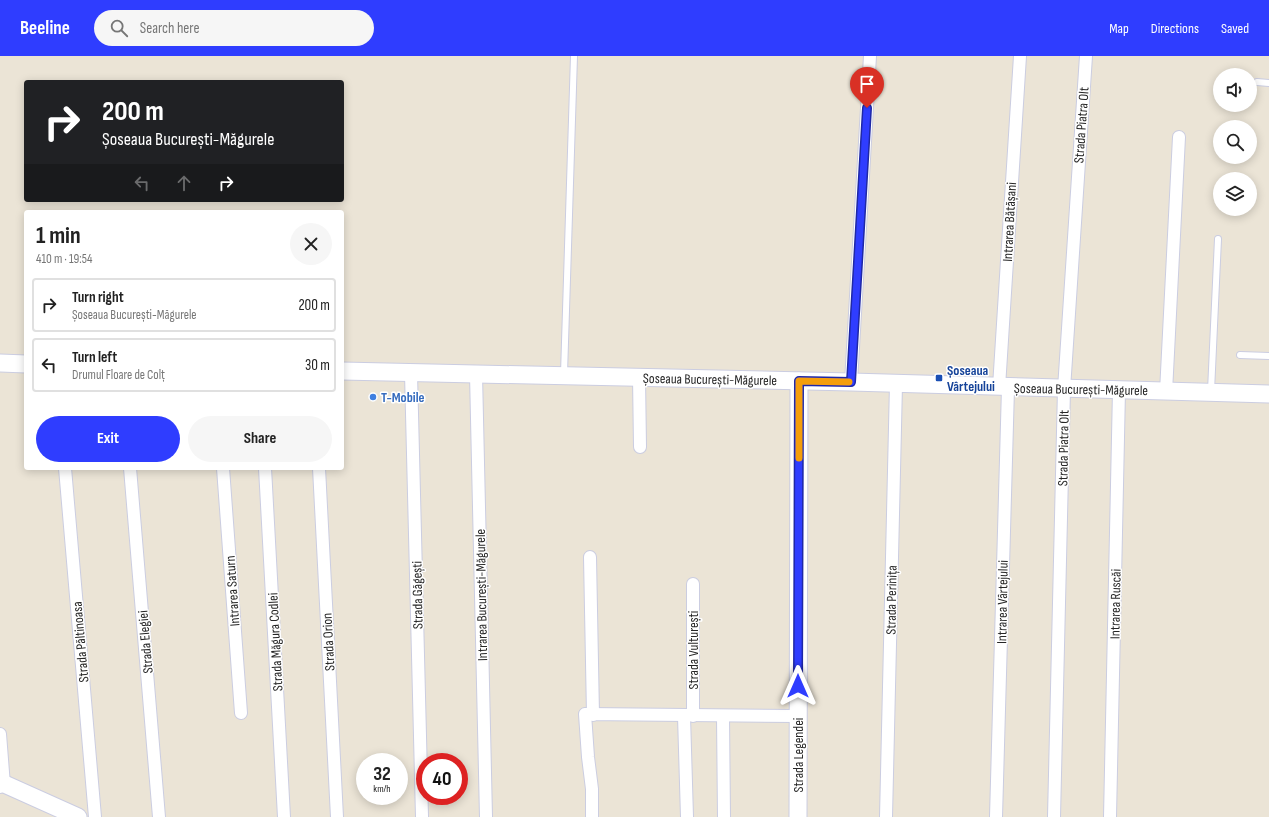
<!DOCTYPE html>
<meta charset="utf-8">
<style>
:root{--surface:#fff;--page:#f6f6f6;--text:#222;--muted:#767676;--line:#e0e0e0;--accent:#2f3dff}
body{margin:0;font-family:"Sofia Sans Condensed",sans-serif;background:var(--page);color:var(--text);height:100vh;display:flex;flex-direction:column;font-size:15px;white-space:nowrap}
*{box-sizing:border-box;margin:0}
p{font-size:13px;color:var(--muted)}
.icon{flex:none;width:22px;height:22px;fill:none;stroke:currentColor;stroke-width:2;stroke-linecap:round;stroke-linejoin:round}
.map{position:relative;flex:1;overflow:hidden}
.side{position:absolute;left:24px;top:154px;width:320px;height:260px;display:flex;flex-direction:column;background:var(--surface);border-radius:4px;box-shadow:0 2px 10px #0003}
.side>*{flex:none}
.banner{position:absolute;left:24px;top:24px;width:320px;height:122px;border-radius:4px;box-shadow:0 2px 10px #0003;background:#202124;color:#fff;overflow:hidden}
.tools{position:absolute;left:1213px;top:12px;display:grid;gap:8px}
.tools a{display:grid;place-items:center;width:44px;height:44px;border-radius:50%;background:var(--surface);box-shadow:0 2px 10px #0003;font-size:20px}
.speed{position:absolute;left:356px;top:697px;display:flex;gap:8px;font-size:20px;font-weight:700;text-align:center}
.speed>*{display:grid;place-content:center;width:52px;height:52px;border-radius:50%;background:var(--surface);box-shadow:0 2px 10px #0003;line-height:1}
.speed small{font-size:10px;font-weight:400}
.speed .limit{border:6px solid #d22;background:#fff;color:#111}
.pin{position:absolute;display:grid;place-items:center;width:34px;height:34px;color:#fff;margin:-41px -17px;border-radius:50% 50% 50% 0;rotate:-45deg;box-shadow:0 0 4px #0007}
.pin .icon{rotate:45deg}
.me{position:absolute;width:44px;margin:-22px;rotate:0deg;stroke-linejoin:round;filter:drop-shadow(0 0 3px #0008)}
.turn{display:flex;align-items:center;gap:14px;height:84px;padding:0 12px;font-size:18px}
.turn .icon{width:52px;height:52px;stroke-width:2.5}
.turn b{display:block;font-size:28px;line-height:34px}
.lanes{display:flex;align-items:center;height:38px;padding:0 12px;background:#0003;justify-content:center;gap:20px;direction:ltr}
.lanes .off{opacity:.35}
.round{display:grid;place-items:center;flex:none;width:42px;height:42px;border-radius:21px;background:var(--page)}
.overview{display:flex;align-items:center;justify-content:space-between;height:68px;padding:0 12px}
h1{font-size:24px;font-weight:700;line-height:30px}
.cta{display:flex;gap:8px;margin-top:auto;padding:8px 12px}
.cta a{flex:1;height:46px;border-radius:24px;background:var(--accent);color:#fff;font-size:16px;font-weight:700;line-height:46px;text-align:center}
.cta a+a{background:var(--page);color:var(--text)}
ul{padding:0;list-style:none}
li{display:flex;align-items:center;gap:12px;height:54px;margin:0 8px 6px;padding:0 4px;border:2px solid var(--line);border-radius:4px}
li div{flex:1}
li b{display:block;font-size:15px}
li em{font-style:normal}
header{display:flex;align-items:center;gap:24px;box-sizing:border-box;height:56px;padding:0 20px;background:var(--accent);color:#fff}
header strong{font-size:19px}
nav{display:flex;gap:22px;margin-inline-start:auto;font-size:14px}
.search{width:280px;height:36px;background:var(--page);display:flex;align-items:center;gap:10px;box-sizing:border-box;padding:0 14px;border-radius:22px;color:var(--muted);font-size:15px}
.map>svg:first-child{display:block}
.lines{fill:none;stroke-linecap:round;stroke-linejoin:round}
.lane-casing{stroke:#cbcde1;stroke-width:8}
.street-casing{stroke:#cbcde1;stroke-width:14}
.secondary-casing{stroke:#cbcde1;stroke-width:19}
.lane{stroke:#fff;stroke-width:6}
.street{stroke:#fff;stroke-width:12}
.secondary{stroke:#fff;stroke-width:17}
.route-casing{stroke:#1f28a6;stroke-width:10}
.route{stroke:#2f3dff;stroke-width:7}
.slow{stroke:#f59e0b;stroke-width:7}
.transit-dot{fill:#1a4fb4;stroke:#fff;stroke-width:1.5}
.shop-dot{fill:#3f7fe0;stroke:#fff;stroke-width:1.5}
.labels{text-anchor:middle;stroke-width:3;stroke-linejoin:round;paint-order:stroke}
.street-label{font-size:14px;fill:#262626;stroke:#fff}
.transit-label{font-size:14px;font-weight:bold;fill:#164399;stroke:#fff;text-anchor:start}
.shop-label{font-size:14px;font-weight:bold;fill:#366cbe;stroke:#fff;text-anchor:start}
</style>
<header>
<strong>Beeline</strong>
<div class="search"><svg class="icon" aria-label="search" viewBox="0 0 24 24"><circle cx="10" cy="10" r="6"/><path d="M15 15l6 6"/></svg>Search here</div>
<nav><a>Map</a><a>Directions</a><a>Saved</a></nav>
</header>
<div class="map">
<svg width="1269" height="761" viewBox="0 0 1269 761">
<rect width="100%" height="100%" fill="#ebe4d6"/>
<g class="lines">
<defs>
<g id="lane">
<polyline points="1257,26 1269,27"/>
<polyline points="1240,299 1269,300"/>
<polyline points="564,318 574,0"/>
<polyline points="1211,335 1218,183"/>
</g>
<g id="street">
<polyline points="411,317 422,761"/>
<polyline points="476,318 486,761"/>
<polyline points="639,321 640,391"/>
<polyline points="851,326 870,0"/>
<polyline points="999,331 1020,0"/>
<polyline points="1166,336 1179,81"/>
<polyline points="65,412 95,761"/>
<polyline points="130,412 159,761"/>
<polyline points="223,412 241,657"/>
<polyline points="265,412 284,761"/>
<polyline points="319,412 337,761"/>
<polyline points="590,501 593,659"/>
<polyline points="684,660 687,761"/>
<polyline points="693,660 693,528"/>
<polyline points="723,660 724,761"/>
<polyline points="0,678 4,729 0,731"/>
<polyline points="592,761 592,733 588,701 585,658 798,660"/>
<polyline points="886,761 896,328"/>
<polyline points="996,761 1008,332"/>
<polyline points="1054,761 1064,333 1086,0"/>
<polyline points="1110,761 1119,334"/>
</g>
<g id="secondary">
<polyline points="0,307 26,308"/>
<polyline points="342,315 851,326 1269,338"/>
<polyline points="0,726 78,761"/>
<polyline points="798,761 799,325"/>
</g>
</defs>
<use href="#lane" class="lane-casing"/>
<use href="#street" class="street-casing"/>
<use href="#secondary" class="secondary-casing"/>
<use href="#lane" class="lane"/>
<use href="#street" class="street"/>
<use href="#secondary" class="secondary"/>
</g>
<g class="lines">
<defs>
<polyline id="route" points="798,630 799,325 851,326 867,52"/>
</defs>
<use href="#route" class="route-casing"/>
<use href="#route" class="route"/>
<polyline class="slow" points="799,402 799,325 849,326"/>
</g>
<rect class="transit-dot" x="935" y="318" width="8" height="8" rx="2"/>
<circle class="shop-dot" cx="373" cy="341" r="4"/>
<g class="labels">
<g class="street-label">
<text transform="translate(1081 69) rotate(-86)" y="5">Strada Piatra Olt</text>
<text transform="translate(1009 166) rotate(-87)" y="5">Intrarea Bătășani</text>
<text transform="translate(710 323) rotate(1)" y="5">Șoseaua București-Măgurele</text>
<text transform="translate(1081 333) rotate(1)" y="5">Șoseaua București-Măgurele</text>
<text transform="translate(1063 392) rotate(-89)" y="5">Strada Piatra Olt</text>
<text transform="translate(232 535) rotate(-94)" y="5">Intrarea Saturn</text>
<text transform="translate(417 539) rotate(-91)" y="5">Strada Găgești</text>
<text transform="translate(481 539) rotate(-91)" y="5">Intrarea București-Măgurele</text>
<text transform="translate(891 544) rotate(-89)" y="5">Strada Perinița</text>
<text transform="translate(1002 546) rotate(-89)" y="5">Intrarea Vârtejului</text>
<text transform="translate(1115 548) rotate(-89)" y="5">Intrarea Ruscăi</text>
<text transform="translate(80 586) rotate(-95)" y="5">Strada Păltinoasa</text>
<text transform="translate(145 586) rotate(-95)" y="5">Strada Elegiei</text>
<text transform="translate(275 586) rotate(-93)" y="5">Strada Măgura Codlei</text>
<text transform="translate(328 586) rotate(-93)" y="5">Strada Orion</text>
<text transform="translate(693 594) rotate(-90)" y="5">Strada Vulturești</text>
<text transform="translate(798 699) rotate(-90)" y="5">Strada Legendei</text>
</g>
<g class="transit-label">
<text x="947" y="319">Șoseaua<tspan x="947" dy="16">Vârtejului</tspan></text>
</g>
<g class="shop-label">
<text x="381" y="346">T-Mobile</text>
</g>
</g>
</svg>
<div class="tools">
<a><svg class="icon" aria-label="sound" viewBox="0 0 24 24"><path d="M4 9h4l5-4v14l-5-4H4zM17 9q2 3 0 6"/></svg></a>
<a><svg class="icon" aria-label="search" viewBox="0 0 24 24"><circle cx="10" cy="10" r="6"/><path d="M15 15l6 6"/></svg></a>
<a><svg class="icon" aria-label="layers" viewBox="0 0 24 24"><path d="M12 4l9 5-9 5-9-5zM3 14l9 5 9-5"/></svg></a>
</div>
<div class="speed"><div>32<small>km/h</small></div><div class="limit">40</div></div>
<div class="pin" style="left:867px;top:52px;background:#d93025"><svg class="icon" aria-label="arrive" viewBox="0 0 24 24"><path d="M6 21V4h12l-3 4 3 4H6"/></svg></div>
<svg class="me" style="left:798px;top:630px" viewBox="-20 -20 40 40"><path d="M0-17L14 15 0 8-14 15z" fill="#2f3dff" stroke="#fff" stroke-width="4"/></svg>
<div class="banner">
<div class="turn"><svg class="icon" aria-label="right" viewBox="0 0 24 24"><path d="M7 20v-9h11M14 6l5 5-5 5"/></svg><div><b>200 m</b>Șoseaua București-Măgurele</div></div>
<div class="lanes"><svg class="icon off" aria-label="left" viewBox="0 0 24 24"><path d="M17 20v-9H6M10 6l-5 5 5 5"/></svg><svg class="icon off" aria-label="ahead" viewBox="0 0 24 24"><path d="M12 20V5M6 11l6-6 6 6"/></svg><svg class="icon" aria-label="right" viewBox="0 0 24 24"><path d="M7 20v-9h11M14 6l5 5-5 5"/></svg></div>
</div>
<section class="side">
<div class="overview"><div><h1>1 min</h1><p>410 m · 19:54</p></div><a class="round"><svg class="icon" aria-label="close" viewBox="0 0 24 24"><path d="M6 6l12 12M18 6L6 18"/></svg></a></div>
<ul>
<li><svg class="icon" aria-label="right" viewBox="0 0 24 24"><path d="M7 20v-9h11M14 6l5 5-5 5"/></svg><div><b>Turn right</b><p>Șoseaua București-Măgurele</p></div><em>200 m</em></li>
<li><svg class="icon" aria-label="left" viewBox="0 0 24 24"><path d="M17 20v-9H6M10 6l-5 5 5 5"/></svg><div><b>Turn left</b><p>Drumul Floare de Colț</p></div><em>30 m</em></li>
</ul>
<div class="cta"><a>Exit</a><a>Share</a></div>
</section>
</div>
